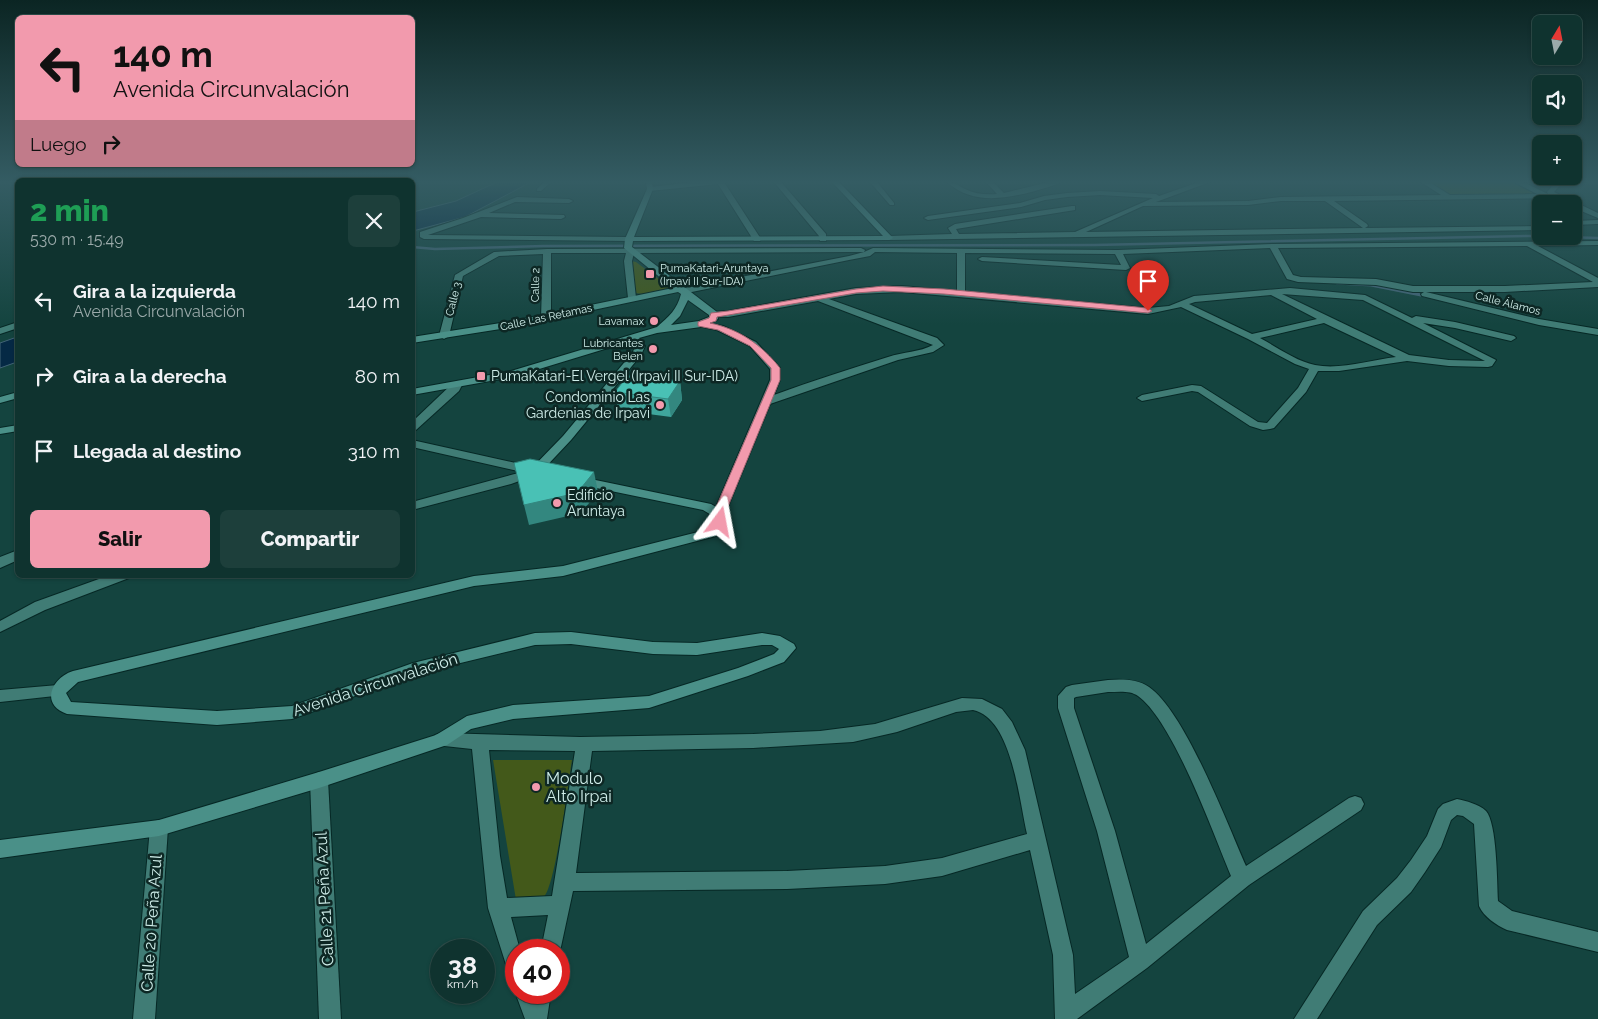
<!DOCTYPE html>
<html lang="es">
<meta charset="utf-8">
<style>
:root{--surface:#0f332f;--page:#1d3f3b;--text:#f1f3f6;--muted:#9baaaa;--line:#2f4e4b;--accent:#f29aad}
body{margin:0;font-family:Raleway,sans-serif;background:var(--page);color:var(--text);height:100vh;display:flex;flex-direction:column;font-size:19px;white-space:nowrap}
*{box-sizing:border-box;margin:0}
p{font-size:16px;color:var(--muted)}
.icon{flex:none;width:28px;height:28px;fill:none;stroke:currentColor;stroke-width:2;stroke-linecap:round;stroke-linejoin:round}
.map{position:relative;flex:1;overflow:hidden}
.sheet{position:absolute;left:15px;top:178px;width:400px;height:400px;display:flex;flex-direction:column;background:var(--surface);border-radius:8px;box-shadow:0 1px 4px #0004,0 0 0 1px var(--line)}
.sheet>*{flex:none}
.guide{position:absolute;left:15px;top:15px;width:400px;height:152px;border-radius:8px;box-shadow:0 1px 4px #0004,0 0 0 1px var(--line);background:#f29aad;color:#111;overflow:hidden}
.needle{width:32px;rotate:10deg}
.controls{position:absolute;left:1532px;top:15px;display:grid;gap:10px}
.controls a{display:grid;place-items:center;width:50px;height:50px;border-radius:8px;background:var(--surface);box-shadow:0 1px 4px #0004,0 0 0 1px var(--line);font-size:25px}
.speed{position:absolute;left:430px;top:939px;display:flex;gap:10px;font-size:25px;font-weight:700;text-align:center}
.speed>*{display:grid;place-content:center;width:65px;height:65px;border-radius:50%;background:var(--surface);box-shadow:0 1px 4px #0004,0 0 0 1px var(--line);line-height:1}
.speed small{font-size:12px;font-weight:400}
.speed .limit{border:8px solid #d22;background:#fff;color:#111}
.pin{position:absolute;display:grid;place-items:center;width:42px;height:42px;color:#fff;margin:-51px -21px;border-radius:50% 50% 50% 0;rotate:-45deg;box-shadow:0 0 5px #0007}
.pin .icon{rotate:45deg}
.me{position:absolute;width:55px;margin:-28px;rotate:13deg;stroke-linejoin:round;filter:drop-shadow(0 0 4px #0008)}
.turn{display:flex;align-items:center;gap:18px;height:105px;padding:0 15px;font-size:22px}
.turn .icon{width:65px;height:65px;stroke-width:2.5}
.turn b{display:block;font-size:35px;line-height:42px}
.then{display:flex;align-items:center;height:48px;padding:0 15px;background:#0003;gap:10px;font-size:19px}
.round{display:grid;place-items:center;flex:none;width:52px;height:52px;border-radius:8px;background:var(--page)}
.overview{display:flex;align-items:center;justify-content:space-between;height:85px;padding:0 15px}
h1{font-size:30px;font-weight:800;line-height:38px;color:#1e9e55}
.button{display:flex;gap:10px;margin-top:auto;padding:10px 15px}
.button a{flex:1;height:58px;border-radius:8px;background:var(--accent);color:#111;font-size:20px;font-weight:800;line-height:58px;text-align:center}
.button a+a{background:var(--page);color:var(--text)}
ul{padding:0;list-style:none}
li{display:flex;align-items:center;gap:15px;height:75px;padding:0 15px}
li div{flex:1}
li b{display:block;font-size:19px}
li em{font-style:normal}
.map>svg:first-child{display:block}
.green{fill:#43591a}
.water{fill:#052945;stroke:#426476}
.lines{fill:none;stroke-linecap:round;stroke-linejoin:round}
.stream-far1{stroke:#426476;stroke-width:2.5}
.stream{stroke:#426476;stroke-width:3}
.street-casing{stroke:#062825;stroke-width:2}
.secondary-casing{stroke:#062825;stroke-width:2}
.street{fill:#407c75;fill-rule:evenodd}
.secondary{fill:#4a9088;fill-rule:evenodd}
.wall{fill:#3fa69c}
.shaded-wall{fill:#33877f}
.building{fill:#49c1b5;stroke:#33877f}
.route{fill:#f29aad;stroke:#9d6470}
.poi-dot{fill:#f29aad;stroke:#0d2724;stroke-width:2}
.labels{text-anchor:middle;stroke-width:5;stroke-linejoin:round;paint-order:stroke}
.far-poi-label{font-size:11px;fill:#cfede9;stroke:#0d2724;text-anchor:end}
.far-street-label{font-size:11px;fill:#cfede9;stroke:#0d2724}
.poi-label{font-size:14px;fill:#cfede9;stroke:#0d2724;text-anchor:start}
.near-street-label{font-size:16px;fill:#cfede9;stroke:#0d2724}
.near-poi-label{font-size:16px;fill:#cfede9;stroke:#0d2724;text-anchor:start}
</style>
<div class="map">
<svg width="1598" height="1019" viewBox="0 0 1598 1019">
<rect width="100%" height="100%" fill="#14443f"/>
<g class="green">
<polygon points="1429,182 1511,182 1535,194 1454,196"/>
<polygon points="631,261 636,262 668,286 668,288 643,294 635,293"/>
<path d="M493 760H572C568 784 556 884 544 897L516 900Z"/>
</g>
<g class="water">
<polygon points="497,182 531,182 465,217 413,231 413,212 456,201"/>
<polygon points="17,337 17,362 0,368 0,343"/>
</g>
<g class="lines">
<polyline class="stream-far1" points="412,247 435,249 544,246 1094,245 1530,236 1598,238"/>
<polyline class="stream" points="1337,283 1371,285 1426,296"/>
<defs>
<g id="street">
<polygon points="544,182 551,182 541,191 537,191 537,189"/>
<polygon points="694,182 724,182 761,239 760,241 754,241 718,184 650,191 647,189 650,187"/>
<polygon points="774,182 781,182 826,234 826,241 820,241 819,236"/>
<polygon points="870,182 877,182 894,203 894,205 890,205"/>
<path d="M947 182C956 182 958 186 965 189 975 194 986 195 997 194L986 182H993L1004 193 1049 182H1061C1054 186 1044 188 1035 191 1005 199 972 205 947 182Z"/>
<path d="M1199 182H1210L1156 202 1248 201 1281 197 1441 195 1421 182H1429L1450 195 1537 194 1514 182H1523L1548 194 1547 192 1556 182H1563L1554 192 1598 213V218L1574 208V204H1566L1554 198 1334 201 1367 224 1368 226 1365 228 1541 226V230L889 240 885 238 889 236 952 234 948 228 955 224 1072 206H1075V210L956 229 959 234 1075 232 1153 198 1100 195 1067 197 1045 200 1021 207 928 220 924 218 928 216 1020 203 1044 196 1067 193 1100 191 1156 194 1159 196ZM1281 201H1325L1363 228 1086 232 1143 206 1248 205Z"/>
<polygon points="517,197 569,199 573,201 569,203 515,202 489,213 564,215 565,217 561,219 481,217 428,235 629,237 633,239 629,241 424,239 420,237 420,232 463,218"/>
<polygon points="1598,220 1598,224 1574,225 1574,221"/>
<path d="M1598 241V245L1538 246 1598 278V287L1505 292H1426L1539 319 1598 329V335L1539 325 1422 296 1421 294 1424 292H1413L1376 285 1298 282 1287 279 1270 248 1123 254 1130 268 1126 270 982 261 978 259 982 257 1121 265 1115 254 965 253V292L1148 308 1169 306 1194 296 1290 288 1365 295 1412 318 1416 316 1455 322 1514 336 1516 338 1511 341 1455 328 1423 323 1496 360 1492 366 1488 367 1449 366 1407 361 1339 371H1318L1306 392 1274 428 1270 429 1263 430 1250 426 1198 392 1192 391 1142 401 1137 398 1142 395 1192 385 1201 386 1258 422 1267 423 1298 388 1309 369 1295 364 1248 339 1181 307 1148 314 902 292 856 294 829 299 937 338 944 345 933 352 898 360 770 404 725 514 719 518 713 514 770 380V369L750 346 717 330 698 326V322L723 326 756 342 780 368V380L774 395C812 381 850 369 888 357 903 352 920 352 933 345L818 301 728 317 711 316V312L728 311 856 288 902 286 957 291V253L875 252 870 256 849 260 682 294 678 291 679 289 849 256 864 252 873 248 1118 250 1273 244ZM1527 246 1593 282 1505 286H1413L1376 279 1301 277 1293 275 1278 248ZM1282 294 1363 300 1485 361 1449 360 1409 355ZM1271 295 1317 319 1252 334 1189 304 1195 302ZM1324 323 1396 357C1371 360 1340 370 1315 365 1296 361 1277 347 1260 338Z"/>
<polygon points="861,248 865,250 864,252 634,253 632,261 636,298 632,301 628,298 624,261 626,253 551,253 551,318 546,321 541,318 543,254 499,256 463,276 449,336 444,339 439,336 455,275 494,252 547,249"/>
<polygon points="18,322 18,328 0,334 0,328"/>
<polygon points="457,382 462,385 459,391 416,430 412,431 412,422 453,383"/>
<polygon points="412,440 534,467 538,472 536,475 511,484 412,510 412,502 522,472 412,447"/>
<polygon points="18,550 18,560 0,568 0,557"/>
<polygon points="110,575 131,575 129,578 45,610 0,632 0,621 35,602"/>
<path d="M1108 680C1122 679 1138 679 1149 687 1185 712 1227 823 1246 866L1349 798 1355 796 1361 798 1364 804 1361 810 1249 885 1147 968 1077 1019H1055L1053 955 1030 850 942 876 885 884 787 889 573 891 559 956V950H541L548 915 511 917 520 950H516V977L509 974 488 908 472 749 435 745 433 740 435 735 441 733 580 737 753 734 820 731 875 724 962 698 982 699 1002 709 1012 722 1025 750 1073 955 1075 994 1129 957 1097 831 1058 708V696L1066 687 1072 685ZM1108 692C1118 692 1130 690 1138 696 1173 721 1213 833 1231 876L1146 944 1115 831 1074 708V698L1076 697ZM973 710C1012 718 1019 800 1027 834L942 858 885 866 787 871 576 873 592 751 753 748 853 742 897 732 956 712ZM489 750 575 751 552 896 507 898 500 856Z"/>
<polygon points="58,685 64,687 66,691 64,695 0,702 0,690"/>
<polygon points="319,772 325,775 328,780 341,1019 319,1019 310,780 313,775"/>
<path d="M1457 799C1466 801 1479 804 1486 811 1497 823 1497 882 1498 901L1512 911 1598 932V952L1507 930C1496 925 1484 917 1479 906L1474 824 1463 816 1457 815 1451 820 1441 847 1425 872 1411 892 1377 925 1317 1019H1294L1363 911 1397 878 1411 860 1427 836 1438 809 1443 804Z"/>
<polygon points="159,820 165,822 168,828 155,1019 133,1019 150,828 153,822"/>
<polygon points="516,990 516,992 551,992 547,1019 525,1019 515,992"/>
</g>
<g id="secondary">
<path d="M646 182H652L653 189 634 237 883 236 832 182H839L893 238 889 240 633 241 632 247 717 312 718 319 701 327 657 333 639 338 645 346 641 355 571 440 539 474H531L529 471 563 436 633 352 635 346 631 341 513 377 412 395V389L511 371 657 327C669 316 677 310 681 294L678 292 513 327 412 343V337L513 321 673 288 624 248 625 239 647 189ZM688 300 709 315V317L699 321 671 325 680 316Z"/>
<polygon points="18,392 18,398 0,403 0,397"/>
<polygon points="18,425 18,431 0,434 0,428"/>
<path d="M581 477 711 504 723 511 726 522 716 536 563 576 474 586 78 682 66 693 71 702 217 711 292 706 413 663 535 633 571 632 653 642 697 643 762 633 780 636 794 644 796 648 784 662 748 676 649 708 513 719 471 729 447 745 319 788 159 836 0 858V840L159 820 319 772 436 735 467 716 513 705 649 696 738 668 774 654 779 649 772 645H762L697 655 653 654 571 644 535 645 415 674 292 719 217 725 67 714C40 705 51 678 73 671L474 576 563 566 706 530 714 521 713 516 703 510 577 484 575 481Z"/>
</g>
</defs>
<use href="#street" class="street-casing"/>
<use href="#secondary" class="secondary-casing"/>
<use href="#street" class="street"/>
<use href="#secondary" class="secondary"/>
</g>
<polygon class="wall" points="680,381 682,400 671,417 618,410 615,392"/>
<g class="shaded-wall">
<polygon points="680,381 682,400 671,417 668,399"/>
<polygon points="594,472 598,492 581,513 529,525 524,505"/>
</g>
<g class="building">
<polygon points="628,375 680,381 668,399 615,392"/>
<polygon points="530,459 594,472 577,493 524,505 514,463"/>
</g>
<linearGradient id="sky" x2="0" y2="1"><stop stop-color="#0b2523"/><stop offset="0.56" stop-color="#345c63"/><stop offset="1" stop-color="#345c63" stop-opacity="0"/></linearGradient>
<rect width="1598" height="325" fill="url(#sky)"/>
<path class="route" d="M883 286 944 289 1148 308 1152 311 1148 313 944 294 883 291 856 293 717 317 716 321 710 323C739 329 762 345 780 368V380L725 514 726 522 720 526 716 525 713 514 771 380V368L750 346 718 330 698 326V322L709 318 711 313 728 311 856 289Z"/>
<g class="poi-dot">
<rect x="645" y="269" width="10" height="10" rx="2.5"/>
<circle cx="654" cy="321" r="5"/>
<circle cx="653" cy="349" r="5"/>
<rect x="476" y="371" width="10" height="10" rx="2.5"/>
<circle cx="660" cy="405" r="5"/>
<circle cx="557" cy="503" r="5"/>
<circle cx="536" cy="787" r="5"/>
</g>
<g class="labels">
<g class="far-poi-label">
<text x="660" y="272" text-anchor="start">PumaKatari-Aruntaya<tspan x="660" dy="13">(Irpavi II Sur-IDA)</tspan></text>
<text x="644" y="325">Lavamax</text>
<text x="643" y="347">Lubricantes<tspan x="643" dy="13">Belen</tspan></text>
</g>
<g class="far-street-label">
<text transform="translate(535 285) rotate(-89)" y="4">Calle 2</text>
<text transform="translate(453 299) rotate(-76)" y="4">Calle 3</text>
<text transform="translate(1508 303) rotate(14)" y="4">Calle Álamos</text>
<text transform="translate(546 317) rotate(-12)" y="4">Calle Las Retamas</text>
</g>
<g class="poi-label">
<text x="491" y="381">PumaKatari-El Vergel (Irpavi II Sur-IDA)</text>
<text x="650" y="402" text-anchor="end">Condominio Las<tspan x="650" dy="16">Gardenias de Irpavi</tspan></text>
<text x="567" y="500">Edificio<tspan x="567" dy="16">Aruntaya</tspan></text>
</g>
<g class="near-street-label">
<text transform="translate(375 684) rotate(-18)" y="6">Avenida Circunvalación</text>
<text transform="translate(324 899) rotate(-93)" y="6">Calle 21 Peña Azul</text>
<text transform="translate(151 923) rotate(-86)" y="6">Calle 20 Peña Azul</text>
</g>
<g class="near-poi-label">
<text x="546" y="784">Modulo<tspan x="546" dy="18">Alto Irpai</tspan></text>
</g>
</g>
</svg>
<div class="controls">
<a><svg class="needle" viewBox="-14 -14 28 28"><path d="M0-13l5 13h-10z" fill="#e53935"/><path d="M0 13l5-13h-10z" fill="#9baaaa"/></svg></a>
<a><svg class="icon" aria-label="sound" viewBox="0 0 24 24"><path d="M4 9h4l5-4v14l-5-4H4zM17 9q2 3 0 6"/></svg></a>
<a>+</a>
<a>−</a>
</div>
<div class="speed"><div>38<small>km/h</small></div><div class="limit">40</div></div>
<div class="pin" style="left:1148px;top:311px;background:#d93025"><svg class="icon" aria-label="arrive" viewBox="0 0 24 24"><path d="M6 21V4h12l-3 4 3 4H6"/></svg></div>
<svg class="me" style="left:720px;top:522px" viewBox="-20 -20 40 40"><path d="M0-17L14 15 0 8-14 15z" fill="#f29aad" stroke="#fff" stroke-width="4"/></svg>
<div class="guide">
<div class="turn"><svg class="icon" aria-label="left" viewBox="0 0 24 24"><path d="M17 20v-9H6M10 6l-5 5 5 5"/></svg><div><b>140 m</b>Avenida Circunvalación</div></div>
<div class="then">Luego<svg class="icon" aria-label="right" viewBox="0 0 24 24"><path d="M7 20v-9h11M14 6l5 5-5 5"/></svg></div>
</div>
<section class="sheet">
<div class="overview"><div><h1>2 min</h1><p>530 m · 15:49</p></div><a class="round"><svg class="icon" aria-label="close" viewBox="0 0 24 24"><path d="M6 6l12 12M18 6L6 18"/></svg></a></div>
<ul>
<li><svg class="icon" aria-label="left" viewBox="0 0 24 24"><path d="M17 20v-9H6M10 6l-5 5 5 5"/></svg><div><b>Gira a la izquierda</b><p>Avenida Circunvalación</p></div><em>140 m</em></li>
<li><svg class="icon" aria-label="right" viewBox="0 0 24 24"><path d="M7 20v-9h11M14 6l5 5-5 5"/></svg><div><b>Gira a la derecha</b></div><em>80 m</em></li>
<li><svg class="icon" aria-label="arrive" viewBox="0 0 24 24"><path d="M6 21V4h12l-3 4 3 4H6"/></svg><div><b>Llegada al destino</b></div><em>310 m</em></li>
</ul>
<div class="button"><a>Salir</a><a>Compartir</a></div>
</section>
</div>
